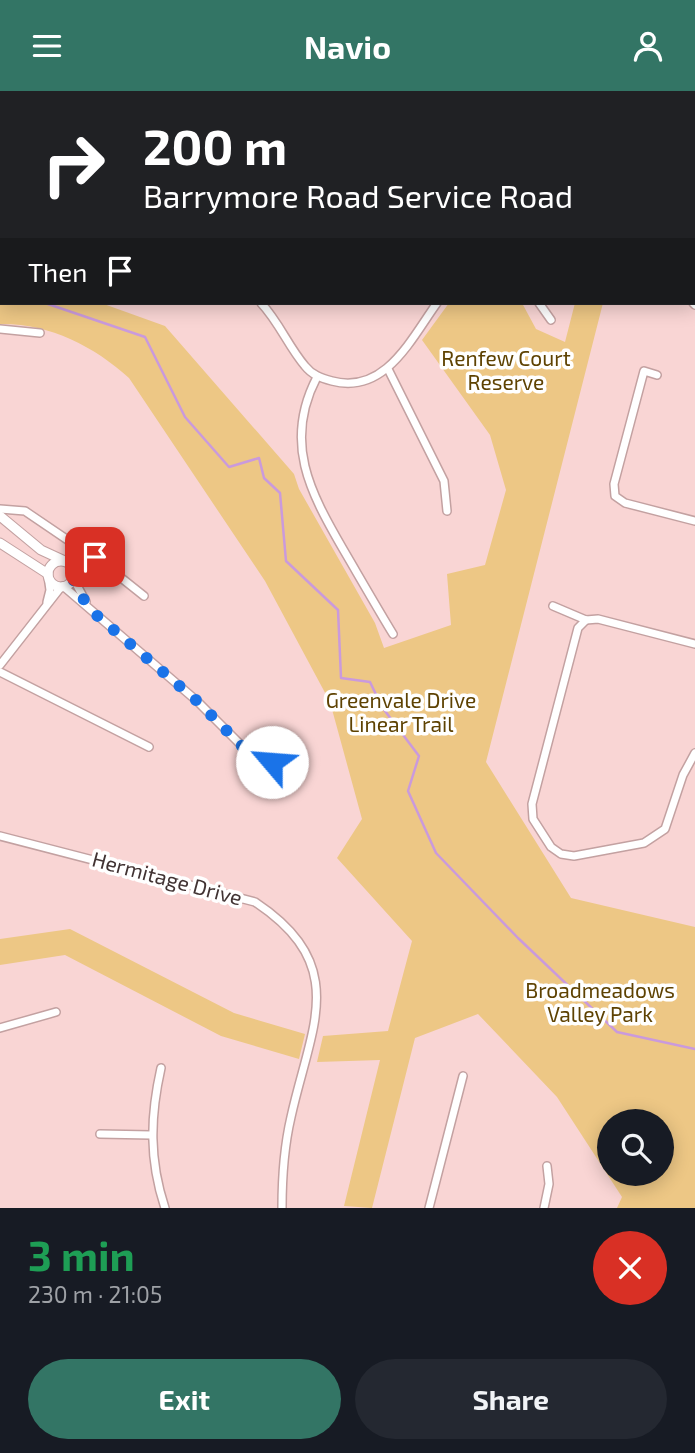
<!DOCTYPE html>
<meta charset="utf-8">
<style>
:root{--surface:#171b24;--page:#242831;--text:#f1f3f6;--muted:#9ea1a6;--accent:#337565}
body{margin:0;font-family:"Exo 2",sans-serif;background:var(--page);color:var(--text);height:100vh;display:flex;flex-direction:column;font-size:26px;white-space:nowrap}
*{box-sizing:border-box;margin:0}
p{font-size:23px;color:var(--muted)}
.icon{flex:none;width:38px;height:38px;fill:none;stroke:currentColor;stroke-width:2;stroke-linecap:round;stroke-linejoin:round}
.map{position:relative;height:1117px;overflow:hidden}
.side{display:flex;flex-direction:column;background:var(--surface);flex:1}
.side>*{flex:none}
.banner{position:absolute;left:0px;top:0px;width:696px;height:214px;box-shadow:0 4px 18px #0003;background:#202124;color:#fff;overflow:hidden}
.buttons{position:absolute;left:597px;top:1018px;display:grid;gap:14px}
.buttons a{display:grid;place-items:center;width:77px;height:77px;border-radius:50%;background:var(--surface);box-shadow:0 4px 18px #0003;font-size:35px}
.pin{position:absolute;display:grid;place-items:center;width:60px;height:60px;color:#fff;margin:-30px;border-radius:14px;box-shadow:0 4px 10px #0006}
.me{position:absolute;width:77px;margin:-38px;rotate:297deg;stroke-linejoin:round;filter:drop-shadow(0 0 5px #0008)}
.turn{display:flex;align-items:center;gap:24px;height:147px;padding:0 28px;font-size:32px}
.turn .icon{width:91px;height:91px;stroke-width:2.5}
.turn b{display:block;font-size:49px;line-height:60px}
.then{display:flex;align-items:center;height:66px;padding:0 28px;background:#0003;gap:14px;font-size:26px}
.round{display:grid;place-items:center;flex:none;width:74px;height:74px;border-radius:37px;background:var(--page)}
.head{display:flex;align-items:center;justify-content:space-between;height:119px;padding:0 28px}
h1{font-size:42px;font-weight:700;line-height:52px;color:#1e9e55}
.action{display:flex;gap:14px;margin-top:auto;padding:14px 28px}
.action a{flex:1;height:80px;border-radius:42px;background:var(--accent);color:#fff;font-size:28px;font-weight:700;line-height:80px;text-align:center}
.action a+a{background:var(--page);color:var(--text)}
header{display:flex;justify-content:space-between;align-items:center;height:91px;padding:0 28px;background:var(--accent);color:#fff;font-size:32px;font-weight:700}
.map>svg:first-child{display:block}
.green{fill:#edc785;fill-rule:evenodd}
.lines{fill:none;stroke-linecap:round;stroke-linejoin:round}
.stream{stroke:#ca9adc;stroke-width:2.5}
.minor-casing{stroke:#c3a1a1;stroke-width:10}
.tertiary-casing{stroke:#c3a1a1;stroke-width:11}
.minor{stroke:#fff;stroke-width:7}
.tertiary{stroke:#fff;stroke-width:9}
.route{stroke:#1a73e8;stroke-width:12;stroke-dasharray:0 21.6}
.labels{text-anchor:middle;stroke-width:7;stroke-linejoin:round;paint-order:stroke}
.park-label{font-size:21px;fill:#5e4202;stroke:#fff}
.street-label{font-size:21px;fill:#413333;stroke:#fff}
</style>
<header><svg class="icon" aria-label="menu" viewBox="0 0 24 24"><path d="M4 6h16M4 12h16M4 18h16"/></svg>Navio<svg class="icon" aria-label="person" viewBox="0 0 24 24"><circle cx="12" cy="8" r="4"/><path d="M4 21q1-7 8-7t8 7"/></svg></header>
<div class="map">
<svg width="695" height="1117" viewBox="0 0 695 1117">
<rect width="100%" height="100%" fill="#f9d5d4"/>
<g class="green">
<path d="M0 173 2 212H101L165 235 294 383 299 398 375 532 384 557 451 534 447 483 485 474 506 399 490 344 422 249 449 212H522L536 238 565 251 575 212H603L486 671 571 807 695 836V1117H617L622 1106 557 1006 478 923 415 947 372 1117 344 1115 380 969 317 971 323 945 388 940 412 850 337 767 362 728 330 611 265 490 129 287C94 255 48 232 0 233ZM609 1031H662V1083H609Z"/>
<polygon points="70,838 234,922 305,943 299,968 221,945 65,864 0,874 0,848"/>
</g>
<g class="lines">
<g class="stream">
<polyline points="0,196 2,197"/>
<polyline points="45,212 145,246 185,326 229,376 259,367 264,387 280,402 286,470 338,519 341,587 370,591 382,616 419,665 408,700 436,762 518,847 617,941 695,958"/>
</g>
<defs>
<g id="minor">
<polyline points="21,0 21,2"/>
<polyline points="420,0 423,2"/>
<polyline points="332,2 333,0"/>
<polyline points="530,2 531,0"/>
<polyline points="0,20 2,19"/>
<path d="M261 212C279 231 288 255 305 275 312 284 321 287 332 290 385 304 411 248 437 212"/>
<polyline points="539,212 551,229"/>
<polyline points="693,212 695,214"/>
<polyline points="0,238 40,242"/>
<polyline points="388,278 444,390 447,420"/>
<polyline points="657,284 644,280 614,393 615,405 625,412 695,430"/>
<path d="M317 286C283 351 310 401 343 458 360 487 376 515 393 543"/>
<polyline points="0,418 25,420 78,456 81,468 74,483"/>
<polyline points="81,462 95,466 144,505"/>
<polyline points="73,487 86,511"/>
<polyline points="63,495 197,610 251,664 272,671"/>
<polyline points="47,511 50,499 48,485"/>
<polyline points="553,515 586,529 598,528 695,553"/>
<polyline points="586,529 578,537 532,713 533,728 551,756 561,763 574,765 644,752 665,738 683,684 695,662"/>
<polyline points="0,574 61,496"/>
<polyline points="0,581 149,656"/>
<path d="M0 745 255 811C351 875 311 935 291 1026 284 1056 282 1086 282 1117"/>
<polyline points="0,937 56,921"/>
<path d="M161 977C150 1026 149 1069 165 1117"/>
<polyline points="100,1043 151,1044"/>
<polyline points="429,1117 463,985"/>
<polyline points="544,1117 549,1093 547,1075"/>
</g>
<g id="tertiary">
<polyline points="0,425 41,459 67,471"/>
<polyline points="0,452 48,483"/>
<circle cx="61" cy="483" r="13"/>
</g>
</defs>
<use href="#minor" class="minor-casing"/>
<use href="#tertiary" class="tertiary-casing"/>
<use href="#minor" class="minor"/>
<use href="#tertiary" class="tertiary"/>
</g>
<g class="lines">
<polyline class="route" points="95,466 81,462 73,487 79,502 94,522 197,610 251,664 272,671"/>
</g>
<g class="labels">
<g class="park-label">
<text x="506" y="275">Renfew Court<tspan x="506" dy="24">Reserve</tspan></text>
<text x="401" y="617">Greenvale Drive<tspan x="401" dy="24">Linear Trail</tspan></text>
<text x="600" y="907">Broadmeadows<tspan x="600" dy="24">Valley Park</tspan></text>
</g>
<g class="street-label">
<text transform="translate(167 788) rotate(15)" y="7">Hermitage Drive</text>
</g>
</g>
</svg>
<div class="buttons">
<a><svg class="icon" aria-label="search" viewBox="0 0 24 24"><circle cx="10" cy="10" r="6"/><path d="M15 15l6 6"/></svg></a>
</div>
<div class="pin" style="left:95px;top:466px;background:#d93025"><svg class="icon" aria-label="arrive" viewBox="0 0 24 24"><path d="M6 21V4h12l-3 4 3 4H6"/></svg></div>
<svg class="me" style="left:272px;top:671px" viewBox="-20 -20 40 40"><circle r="19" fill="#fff"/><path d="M0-13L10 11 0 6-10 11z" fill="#1a73e8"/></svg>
<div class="banner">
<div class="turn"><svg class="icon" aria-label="right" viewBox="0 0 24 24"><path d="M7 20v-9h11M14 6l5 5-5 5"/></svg><div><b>200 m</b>Barrymore Road Service Road</div></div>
<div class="then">Then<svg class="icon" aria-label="arrive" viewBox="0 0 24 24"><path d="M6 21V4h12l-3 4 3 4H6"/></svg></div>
</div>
</div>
<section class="side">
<div class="head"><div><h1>3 min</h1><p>230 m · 21:05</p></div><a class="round" style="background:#d93025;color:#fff"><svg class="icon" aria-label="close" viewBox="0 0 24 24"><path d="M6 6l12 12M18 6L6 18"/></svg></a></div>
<div class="action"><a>Exit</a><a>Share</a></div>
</section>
